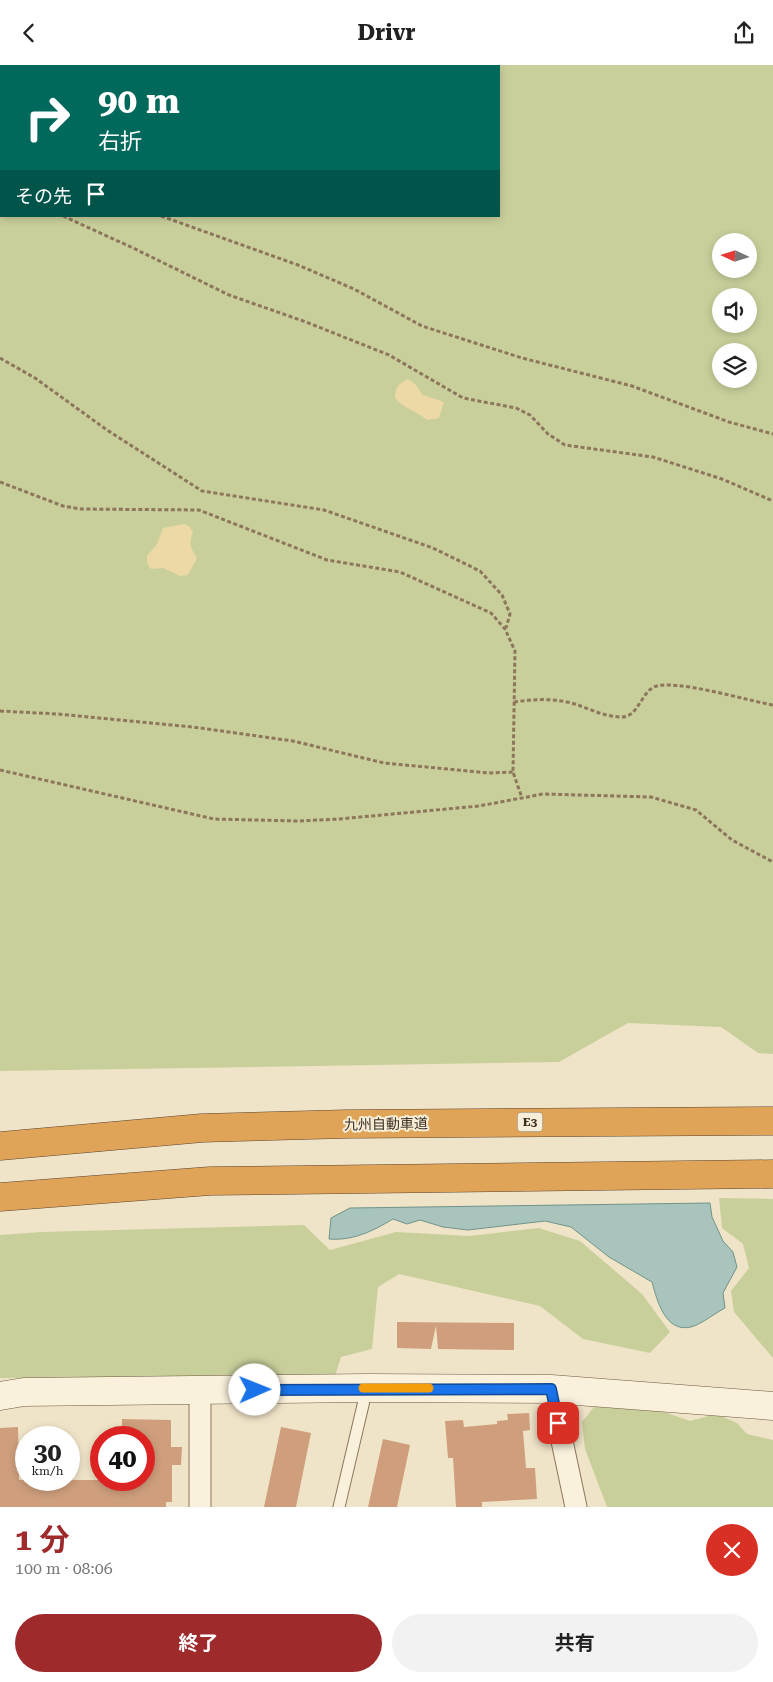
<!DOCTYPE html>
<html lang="ja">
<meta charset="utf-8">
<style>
:root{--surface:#fff;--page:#f2f2f2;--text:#222;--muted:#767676;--accent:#9e2a2b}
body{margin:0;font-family:"Roboto Serif","Noto Sans JP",serif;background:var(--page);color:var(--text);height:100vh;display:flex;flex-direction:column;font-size:19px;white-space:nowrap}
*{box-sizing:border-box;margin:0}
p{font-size:16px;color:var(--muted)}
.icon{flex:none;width:28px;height:28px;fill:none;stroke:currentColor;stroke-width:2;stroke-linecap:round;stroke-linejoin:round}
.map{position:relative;height:1442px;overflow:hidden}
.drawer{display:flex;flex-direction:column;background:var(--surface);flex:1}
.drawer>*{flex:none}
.guide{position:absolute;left:0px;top:0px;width:500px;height:152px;box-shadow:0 2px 8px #0003;background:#00695c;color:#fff;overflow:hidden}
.needle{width:32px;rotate:274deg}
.controls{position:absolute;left:712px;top:168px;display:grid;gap:10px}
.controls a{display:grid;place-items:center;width:45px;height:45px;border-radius:50%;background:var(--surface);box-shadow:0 2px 8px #0003;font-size:25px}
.speed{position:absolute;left:15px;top:1361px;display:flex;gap:10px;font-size:25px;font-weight:700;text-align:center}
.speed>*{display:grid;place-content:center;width:65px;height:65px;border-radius:50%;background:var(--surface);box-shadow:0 2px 8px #0003;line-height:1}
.speed small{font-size:12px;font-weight:400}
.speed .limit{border:8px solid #d22;background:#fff;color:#111}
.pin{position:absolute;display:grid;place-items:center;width:42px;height:42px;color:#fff;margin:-21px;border-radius:10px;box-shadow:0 2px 8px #0006}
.me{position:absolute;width:55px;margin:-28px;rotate:89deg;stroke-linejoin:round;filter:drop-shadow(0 0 4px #0008)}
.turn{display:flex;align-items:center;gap:18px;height:105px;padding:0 15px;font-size:22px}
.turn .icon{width:65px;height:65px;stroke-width:2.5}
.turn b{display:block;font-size:35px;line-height:42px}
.then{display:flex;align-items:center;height:48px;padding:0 15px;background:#0003;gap:10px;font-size:19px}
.round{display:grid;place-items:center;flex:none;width:52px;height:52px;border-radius:26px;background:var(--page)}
.summary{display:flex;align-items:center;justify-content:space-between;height:85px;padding:0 15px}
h1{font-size:30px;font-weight:700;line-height:38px;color:var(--accent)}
.button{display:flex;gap:10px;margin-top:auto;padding:10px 15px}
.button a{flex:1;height:58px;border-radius:30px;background:var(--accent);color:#fff;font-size:20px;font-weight:700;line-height:58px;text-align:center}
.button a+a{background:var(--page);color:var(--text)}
header{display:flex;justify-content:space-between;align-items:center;height:65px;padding:0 15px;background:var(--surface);font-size:22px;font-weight:700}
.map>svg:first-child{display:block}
.green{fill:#c9cf9b;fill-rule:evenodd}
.sand{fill:#ecd9a5}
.water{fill:#a9c4bc;stroke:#6f938a}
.building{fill:#cf9f7d}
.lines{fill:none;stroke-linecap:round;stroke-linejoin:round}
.lane-casing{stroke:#8d765c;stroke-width:13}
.street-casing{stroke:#8d765c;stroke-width:23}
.secondary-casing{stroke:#6f573f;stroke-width:29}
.highway-casing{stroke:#5b4430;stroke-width:29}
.path{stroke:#8d765c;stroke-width:3;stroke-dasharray:4 2.5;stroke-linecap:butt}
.lane{stroke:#faf1dc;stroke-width:11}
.street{stroke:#faf1dc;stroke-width:21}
.secondary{stroke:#faf1dc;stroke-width:28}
.highway{stroke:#e0a458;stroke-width:28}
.route-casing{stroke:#114b97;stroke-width:12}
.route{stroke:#1a73e8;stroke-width:9}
.slow{stroke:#f59e0b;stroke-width:9}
.labels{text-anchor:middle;stroke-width:4;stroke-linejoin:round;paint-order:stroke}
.shield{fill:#f7eed8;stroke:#756857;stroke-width:1}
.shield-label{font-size:12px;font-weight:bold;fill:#3d2e20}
.street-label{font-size:14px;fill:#3d2e20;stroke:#f7eed8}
</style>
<header><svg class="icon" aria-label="back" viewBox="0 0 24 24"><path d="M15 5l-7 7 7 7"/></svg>Drivr<svg class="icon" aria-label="share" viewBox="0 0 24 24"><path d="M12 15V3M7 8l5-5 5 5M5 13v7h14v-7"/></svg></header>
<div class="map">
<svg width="773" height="1442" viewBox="0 0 773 1442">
<rect width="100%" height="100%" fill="#f0e4c8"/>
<g class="green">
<path d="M0 0H773V989L758 988 721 962 628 958 559 997 0 1006ZM1 1H499V151H1ZM721 176H749V204H721ZM721 231H749V259H721ZM721 286H749V314H721Z"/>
<polygon points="719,1133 773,1134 773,1293 734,1247 731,1226 749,1203 743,1179 722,1163"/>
<polygon points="304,1160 330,1185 396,1167 470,1171 539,1163 580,1176 642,1229 670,1267 650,1288 583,1274 540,1241 399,1209 378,1222 372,1284 341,1292 335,1311 0,1313 0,1170 41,1167"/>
<polygon points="594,1342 653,1343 690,1356 716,1349 737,1358 747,1369 773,1375 773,1442 607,1442 585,1384 582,1357"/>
</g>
<g class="sand">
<path d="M408 314 415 319 423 330 444 337 439 353 427 355C416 345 404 344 395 333 395 322 398 319 408 314Z"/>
<path d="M184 459 190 462 193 468C188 478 191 483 197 493L188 510 180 511 163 503 151 504 147 498V491L157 479 163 463Z"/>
</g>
<path class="water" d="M710 1138 712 1152 723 1176 733 1187 737 1202 723 1228 725 1243C715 1248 702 1259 691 1262 665 1268 657 1235 652 1217L609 1192 571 1162 545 1156 468 1165 443 1162 420 1155 407 1159 393 1154C373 1166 353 1176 329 1174L331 1153 350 1143Z"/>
<g class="building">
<polygon points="397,1257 514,1258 514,1285 438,1284 436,1261 431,1284 397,1283"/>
<polygon points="529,1348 530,1365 523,1366 526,1403 535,1403 537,1434 482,1437 482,1442 456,1442 453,1393 448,1393 445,1356 463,1355 464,1362 497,1359 497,1356 508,1355 507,1349"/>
<polygon points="122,1354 171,1355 171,1382 182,1382 181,1400 172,1400 172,1437 166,1437 166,1442 0,1442 0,1363 18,1362 19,1415 144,1415 144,1372 122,1372"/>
<polygon points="281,1362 311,1368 296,1442 264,1442"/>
<polygon points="383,1374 410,1380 397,1442 368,1442"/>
</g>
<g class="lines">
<defs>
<polyline id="lane" points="339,1442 367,1323"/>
<g id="street">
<polyline points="551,1324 576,1442"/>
<polyline points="200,1442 200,1326"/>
</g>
<polyline id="secondary" points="0,1331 24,1327 367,1323 551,1324 773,1341"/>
<g id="highway">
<polyline points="0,1081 202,1063 347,1059 773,1056"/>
<polyline points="0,1132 210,1116 773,1109"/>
</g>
</defs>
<use href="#lane" class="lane-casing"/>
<use href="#street" class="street-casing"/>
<use href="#secondary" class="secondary-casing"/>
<use href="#highway" class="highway-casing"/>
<g class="path">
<polyline points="0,78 1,79"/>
<polyline points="0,123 1,124"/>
<polyline points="63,151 131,182 229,230 306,257 389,290 463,333 516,343 530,350 548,369 565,380 653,392 722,414 773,436"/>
<polyline points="161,151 298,200 354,224 422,261 522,293 632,321 729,357 773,369"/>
<polyline points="0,293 35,313 107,365 202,426 324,445 433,483 480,506 502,530 510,549 506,563"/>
<polyline points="0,417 63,441 81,444 199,445 327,495 400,507 491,548 505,564 515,586 513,707 522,733"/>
<path d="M514 637C534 634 555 633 575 639 590 644 605 652 622 652 638 652 641 628 654 622 673 613 749 636 773 640"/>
<polyline points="0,646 58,649 193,662 293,676 384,698 489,708 513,707"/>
<polyline points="0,705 214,754 298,756 339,754 479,741 543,729 651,732 696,745 732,775 773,797"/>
</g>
<use href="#lane" class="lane"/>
<use href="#street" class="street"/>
<use href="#secondary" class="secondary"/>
<use href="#highway" class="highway"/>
</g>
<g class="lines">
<defs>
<polyline id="route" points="255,1325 551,1324 558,1358"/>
</defs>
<use href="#route" class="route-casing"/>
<use href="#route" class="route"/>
<polyline class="slow" points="363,1323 429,1323"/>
</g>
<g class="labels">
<rect class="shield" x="517.5" y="1047.5" width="25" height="19" rx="4"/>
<g class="shield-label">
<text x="530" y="1061">E3</text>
</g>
<g class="street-label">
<text transform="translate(386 1059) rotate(-1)" y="5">九州自動車道</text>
</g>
</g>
</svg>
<div class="controls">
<a><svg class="needle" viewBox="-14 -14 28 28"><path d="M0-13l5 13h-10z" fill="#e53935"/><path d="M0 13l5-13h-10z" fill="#767676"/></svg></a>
<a><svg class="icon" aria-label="sound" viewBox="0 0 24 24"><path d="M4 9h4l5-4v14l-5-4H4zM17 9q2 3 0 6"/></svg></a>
<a><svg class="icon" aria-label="layers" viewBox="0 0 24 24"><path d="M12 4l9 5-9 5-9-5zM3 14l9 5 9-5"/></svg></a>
</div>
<div class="speed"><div>30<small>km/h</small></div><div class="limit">40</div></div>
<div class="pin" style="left:558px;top:1358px;background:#d93025"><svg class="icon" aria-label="arrive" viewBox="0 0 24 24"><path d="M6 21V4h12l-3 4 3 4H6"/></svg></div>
<svg class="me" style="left:255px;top:1325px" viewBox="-20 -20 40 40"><circle r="19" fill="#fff"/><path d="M0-13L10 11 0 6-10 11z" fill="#1a73e8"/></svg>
<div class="guide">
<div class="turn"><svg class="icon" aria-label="right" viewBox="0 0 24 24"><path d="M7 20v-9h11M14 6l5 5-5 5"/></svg><div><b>90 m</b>右折</div></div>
<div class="then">その先<svg class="icon" aria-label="arrive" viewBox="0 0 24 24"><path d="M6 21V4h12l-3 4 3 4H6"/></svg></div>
</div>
</div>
<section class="drawer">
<div class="summary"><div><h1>1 分</h1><p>100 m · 08:06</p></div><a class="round" style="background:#d93025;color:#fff"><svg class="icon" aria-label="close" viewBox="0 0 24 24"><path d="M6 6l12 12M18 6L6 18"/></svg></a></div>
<div class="button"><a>終了</a><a>共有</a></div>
</section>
